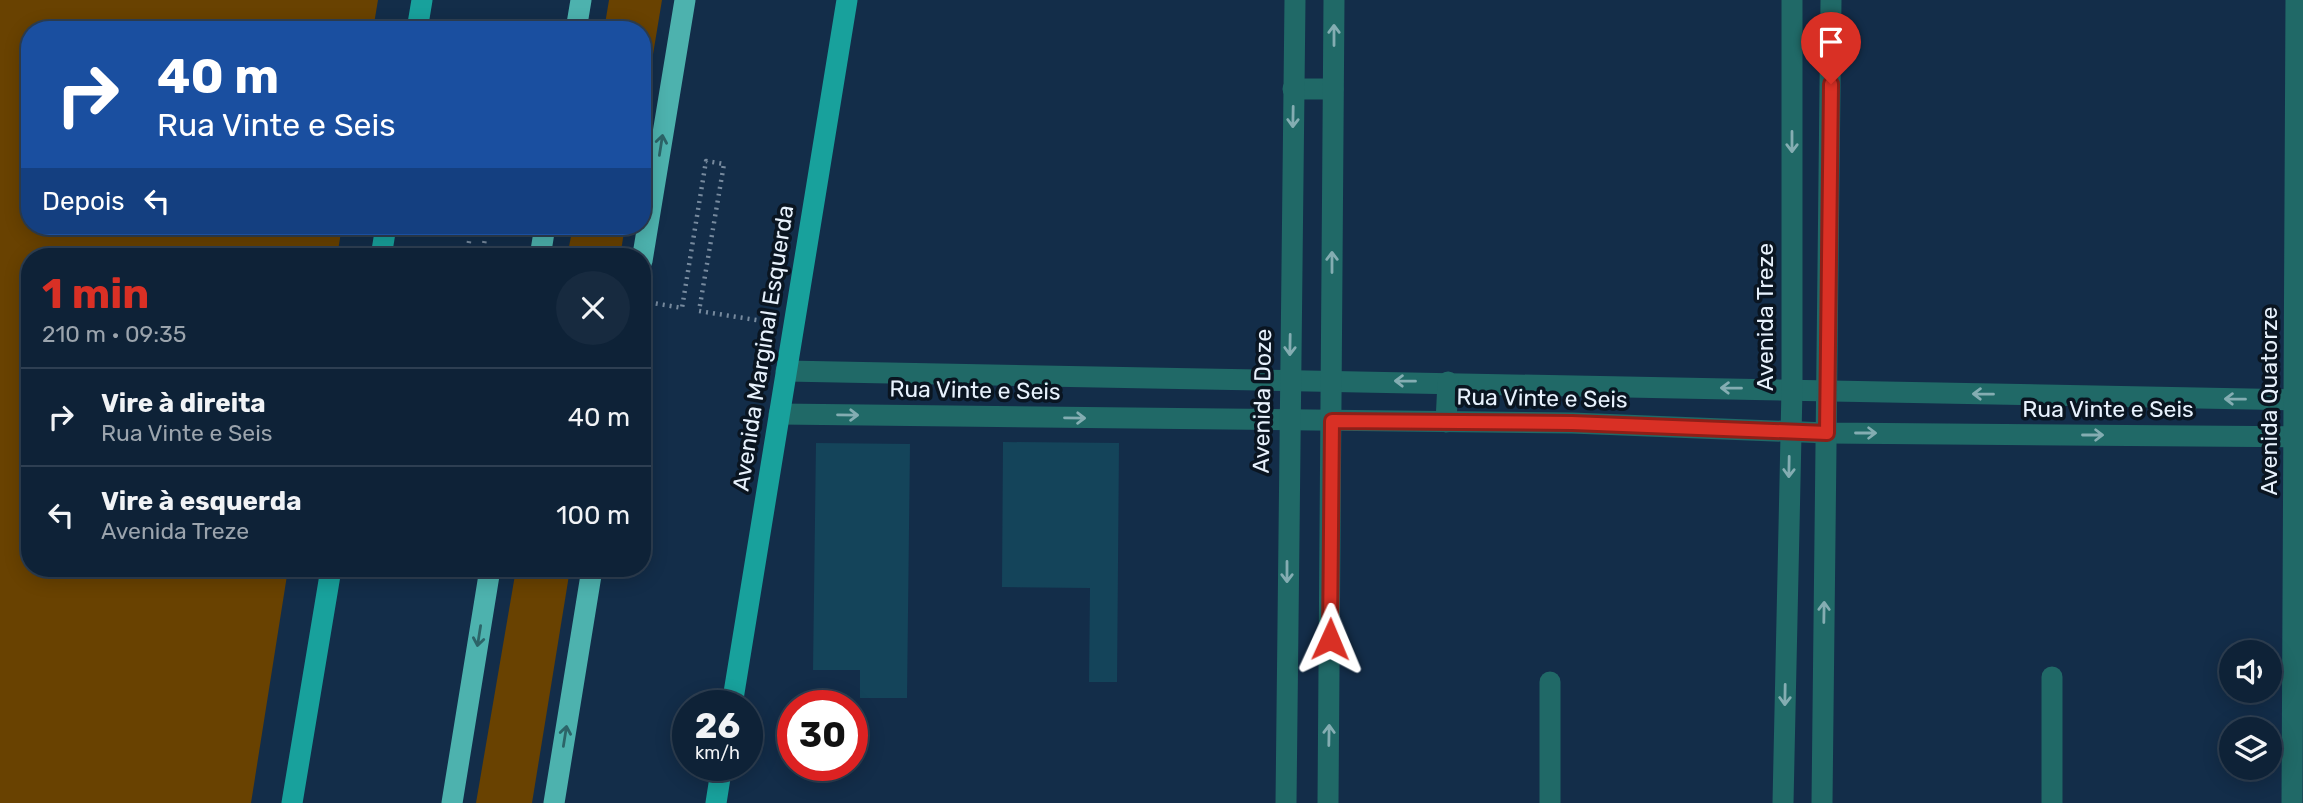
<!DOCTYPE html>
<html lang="pt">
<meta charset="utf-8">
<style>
:root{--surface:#0e2237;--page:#172a3f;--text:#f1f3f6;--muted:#9ba4ad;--line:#2e3f52;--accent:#d93025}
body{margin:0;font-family:Rubik,sans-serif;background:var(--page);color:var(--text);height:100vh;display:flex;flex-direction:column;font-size:26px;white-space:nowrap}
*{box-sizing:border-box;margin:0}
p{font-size:23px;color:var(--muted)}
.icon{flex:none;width:38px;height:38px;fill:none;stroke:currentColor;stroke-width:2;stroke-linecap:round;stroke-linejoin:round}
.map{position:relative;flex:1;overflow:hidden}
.sheet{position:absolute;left:21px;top:248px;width:630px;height:329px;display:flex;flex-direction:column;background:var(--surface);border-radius:28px;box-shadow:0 4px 18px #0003,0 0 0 2px var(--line)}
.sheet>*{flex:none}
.hud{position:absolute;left:21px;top:21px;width:630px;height:214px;border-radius:28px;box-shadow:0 4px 18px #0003,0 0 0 2px var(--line);background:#1a4fa0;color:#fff;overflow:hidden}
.fabs{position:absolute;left:2219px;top:640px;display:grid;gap:14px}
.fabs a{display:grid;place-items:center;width:63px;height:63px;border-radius:50%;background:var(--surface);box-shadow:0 4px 18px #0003,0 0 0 2px var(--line);font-size:35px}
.speed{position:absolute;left:672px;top:690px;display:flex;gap:14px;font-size:35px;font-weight:700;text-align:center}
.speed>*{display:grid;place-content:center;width:91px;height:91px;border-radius:50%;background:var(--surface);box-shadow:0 4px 18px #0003,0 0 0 2px var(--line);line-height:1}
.speed small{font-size:18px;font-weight:400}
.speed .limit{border:10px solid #d22;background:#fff;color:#111}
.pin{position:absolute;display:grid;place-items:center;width:60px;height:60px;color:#fff;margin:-72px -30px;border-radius:50% 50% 50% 0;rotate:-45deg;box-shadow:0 0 7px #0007}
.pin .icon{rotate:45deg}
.me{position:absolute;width:77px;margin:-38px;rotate:1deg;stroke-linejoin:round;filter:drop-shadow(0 0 5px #0008)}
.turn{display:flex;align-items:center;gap:24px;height:147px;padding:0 21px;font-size:32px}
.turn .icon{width:91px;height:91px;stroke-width:2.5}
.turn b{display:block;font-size:49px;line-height:60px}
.then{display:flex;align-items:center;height:66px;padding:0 21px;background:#0003;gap:14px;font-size:26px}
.round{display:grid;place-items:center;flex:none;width:74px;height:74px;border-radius:37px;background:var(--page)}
.head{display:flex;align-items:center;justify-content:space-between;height:119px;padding:0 21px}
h1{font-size:42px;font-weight:700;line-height:52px;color:var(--accent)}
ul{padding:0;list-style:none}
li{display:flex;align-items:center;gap:21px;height:98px;padding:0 21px;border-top:2px solid var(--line)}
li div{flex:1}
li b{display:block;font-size:26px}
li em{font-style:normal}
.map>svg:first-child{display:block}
.green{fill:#694201}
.building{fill:#14445a}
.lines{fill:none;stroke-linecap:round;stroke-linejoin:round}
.path{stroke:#778a9e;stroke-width:4.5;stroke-dasharray:2 5;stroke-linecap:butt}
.minor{stroke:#206967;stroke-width:21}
.major{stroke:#18a19c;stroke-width:21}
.highway{stroke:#4db2ae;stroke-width:21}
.oneway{stroke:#84adb2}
.oneway2{stroke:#2c6468}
.route-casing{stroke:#8d1f18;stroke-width:18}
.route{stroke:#d93025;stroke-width:12}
.labels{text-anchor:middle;stroke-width:7;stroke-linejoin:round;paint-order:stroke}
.street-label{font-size:23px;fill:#e7f1fc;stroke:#0a1521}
</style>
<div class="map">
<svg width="2303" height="803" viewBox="0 0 2303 803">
<rect width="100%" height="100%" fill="#132d49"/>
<g class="green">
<polygon points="0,0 378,0 373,30 30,30 30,226 342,226 337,257 30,257 30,569 288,569 251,803 0,803"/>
<polygon points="609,0 662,0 642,121 642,30 604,30"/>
<polygon points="573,226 625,226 620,257 567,257"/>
<polygon points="516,569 570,569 532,803 476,803"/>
</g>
<g class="building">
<polygon points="1003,442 1119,443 1117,682 1089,682 1090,588 1002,587"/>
<polygon points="816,443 910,444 907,698 860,698 860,670 813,670"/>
</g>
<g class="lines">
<g class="path">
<polyline points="467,257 471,226"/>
<polyline points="482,257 487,226"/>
<polyline points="642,301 682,308 706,161 724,164 699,311 769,322"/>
</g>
<g class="minor">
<polyline points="1293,89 1333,89"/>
<polyline points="786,371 2303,400"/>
<polyline points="779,414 1572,423 1827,433 2303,437"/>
<polyline points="1446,422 1448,382"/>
<polyline points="2052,677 2052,803"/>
<polyline points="1286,803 1295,0"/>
<polyline points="1328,803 1334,0"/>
<polyline points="1550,803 1550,682"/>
<polyline points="1783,803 1792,389 1792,0"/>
<polyline points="1822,803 1831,0"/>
<polyline points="2292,803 2296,0"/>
</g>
<g class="major">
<polyline points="417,30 422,0"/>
<polyline points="381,257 386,226"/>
<polyline points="732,705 847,0"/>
<polyline points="292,803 331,569"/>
<polyline points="716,803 722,765"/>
</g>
<g class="highway">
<polyline points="576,30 581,0"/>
<polyline points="540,257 545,226"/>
<polyline points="642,261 685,0"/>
<polyline points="452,803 490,569"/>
<polyline points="554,803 592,569"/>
</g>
</g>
<defs><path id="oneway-shaft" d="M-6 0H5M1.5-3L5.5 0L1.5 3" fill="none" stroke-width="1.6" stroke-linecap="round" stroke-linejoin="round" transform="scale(1.75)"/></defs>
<g class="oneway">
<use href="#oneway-shaft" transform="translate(1334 35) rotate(-90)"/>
<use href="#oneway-shaft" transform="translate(1293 117) rotate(91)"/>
<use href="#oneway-shaft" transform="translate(1792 142) rotate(90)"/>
<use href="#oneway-shaft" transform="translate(1332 262) rotate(-90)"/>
<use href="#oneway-shaft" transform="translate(1290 345) rotate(91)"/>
<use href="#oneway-shaft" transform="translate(1405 381) rotate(-179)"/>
<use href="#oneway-shaft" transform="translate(1731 388) rotate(-179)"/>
<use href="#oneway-shaft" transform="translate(1983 394) rotate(-179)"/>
<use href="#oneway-shaft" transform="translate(2235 399) rotate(-179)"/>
<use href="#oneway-shaft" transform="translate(848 415) rotate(1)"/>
<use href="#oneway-shaft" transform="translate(1075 418) rotate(1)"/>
<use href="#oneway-shaft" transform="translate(1866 433)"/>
<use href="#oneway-shaft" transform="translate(2093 435)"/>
<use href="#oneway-shaft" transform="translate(1789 467) rotate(91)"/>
<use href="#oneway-shaft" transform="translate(1287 572) rotate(90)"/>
<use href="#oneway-shaft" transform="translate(1824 612) rotate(-89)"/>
<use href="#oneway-shaft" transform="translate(1785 695) rotate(91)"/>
<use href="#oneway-shaft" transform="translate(1329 735) rotate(-89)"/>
</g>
<g class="oneway2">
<use href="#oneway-shaft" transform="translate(661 145) rotate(-81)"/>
<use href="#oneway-shaft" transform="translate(479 636) rotate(99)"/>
<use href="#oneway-shaft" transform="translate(565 736) rotate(-81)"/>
</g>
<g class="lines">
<defs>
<polyline id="route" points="1330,639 1332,421 1572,423 1827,433 1831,84"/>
</defs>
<use href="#route" class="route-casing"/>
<use href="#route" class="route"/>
</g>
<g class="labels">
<g class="street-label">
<text transform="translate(1765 317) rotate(-90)" y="8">Avenida Treze</text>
<text transform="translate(763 348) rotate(-81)" y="8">Avenida Marginal Esquerda</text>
<text transform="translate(975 390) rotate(1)" y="8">Rua Vinte e Seis</text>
<text transform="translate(1542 398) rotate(1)" y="8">Rua Vinte e Seis</text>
<text transform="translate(1262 401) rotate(-89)" y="8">Avenida Doze</text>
<text transform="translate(2269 401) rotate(-90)" y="8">Avenida Quatorze</text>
<text x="2108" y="417">Rua Vinte e Seis</text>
</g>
</g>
</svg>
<div class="fabs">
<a><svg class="icon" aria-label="sound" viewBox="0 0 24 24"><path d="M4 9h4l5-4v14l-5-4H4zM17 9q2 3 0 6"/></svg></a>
<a><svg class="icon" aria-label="layers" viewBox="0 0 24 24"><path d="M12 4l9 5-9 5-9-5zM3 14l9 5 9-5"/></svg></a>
</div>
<div class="speed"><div>26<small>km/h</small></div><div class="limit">30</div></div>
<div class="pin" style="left:1831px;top:84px;background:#d93025"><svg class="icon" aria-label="arrive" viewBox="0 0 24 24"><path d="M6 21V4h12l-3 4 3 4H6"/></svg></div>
<svg class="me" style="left:1330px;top:639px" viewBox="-20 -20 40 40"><path d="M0-17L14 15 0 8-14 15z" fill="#d93025" stroke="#fff" stroke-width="4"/></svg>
<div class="hud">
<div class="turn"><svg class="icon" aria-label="right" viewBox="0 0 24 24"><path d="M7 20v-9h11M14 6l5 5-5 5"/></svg><div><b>40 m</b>Rua Vinte e Seis</div></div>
<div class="then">Depois<svg class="icon" aria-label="left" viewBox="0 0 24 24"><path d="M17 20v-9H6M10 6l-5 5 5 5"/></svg></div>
</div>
<section class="sheet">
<div class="head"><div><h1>1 min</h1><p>210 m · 09:35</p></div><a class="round"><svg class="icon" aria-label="close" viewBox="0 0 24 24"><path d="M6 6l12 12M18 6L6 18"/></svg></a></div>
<ul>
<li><svg class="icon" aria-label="right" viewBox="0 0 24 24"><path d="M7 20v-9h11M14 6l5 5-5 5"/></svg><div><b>Vire à direita</b><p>Rua Vinte e Seis</p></div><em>40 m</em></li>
<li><svg class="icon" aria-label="left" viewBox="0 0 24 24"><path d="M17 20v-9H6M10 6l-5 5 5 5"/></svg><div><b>Vire à esquerda</b><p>Avenida Treze</p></div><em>100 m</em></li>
</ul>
</section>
</div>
